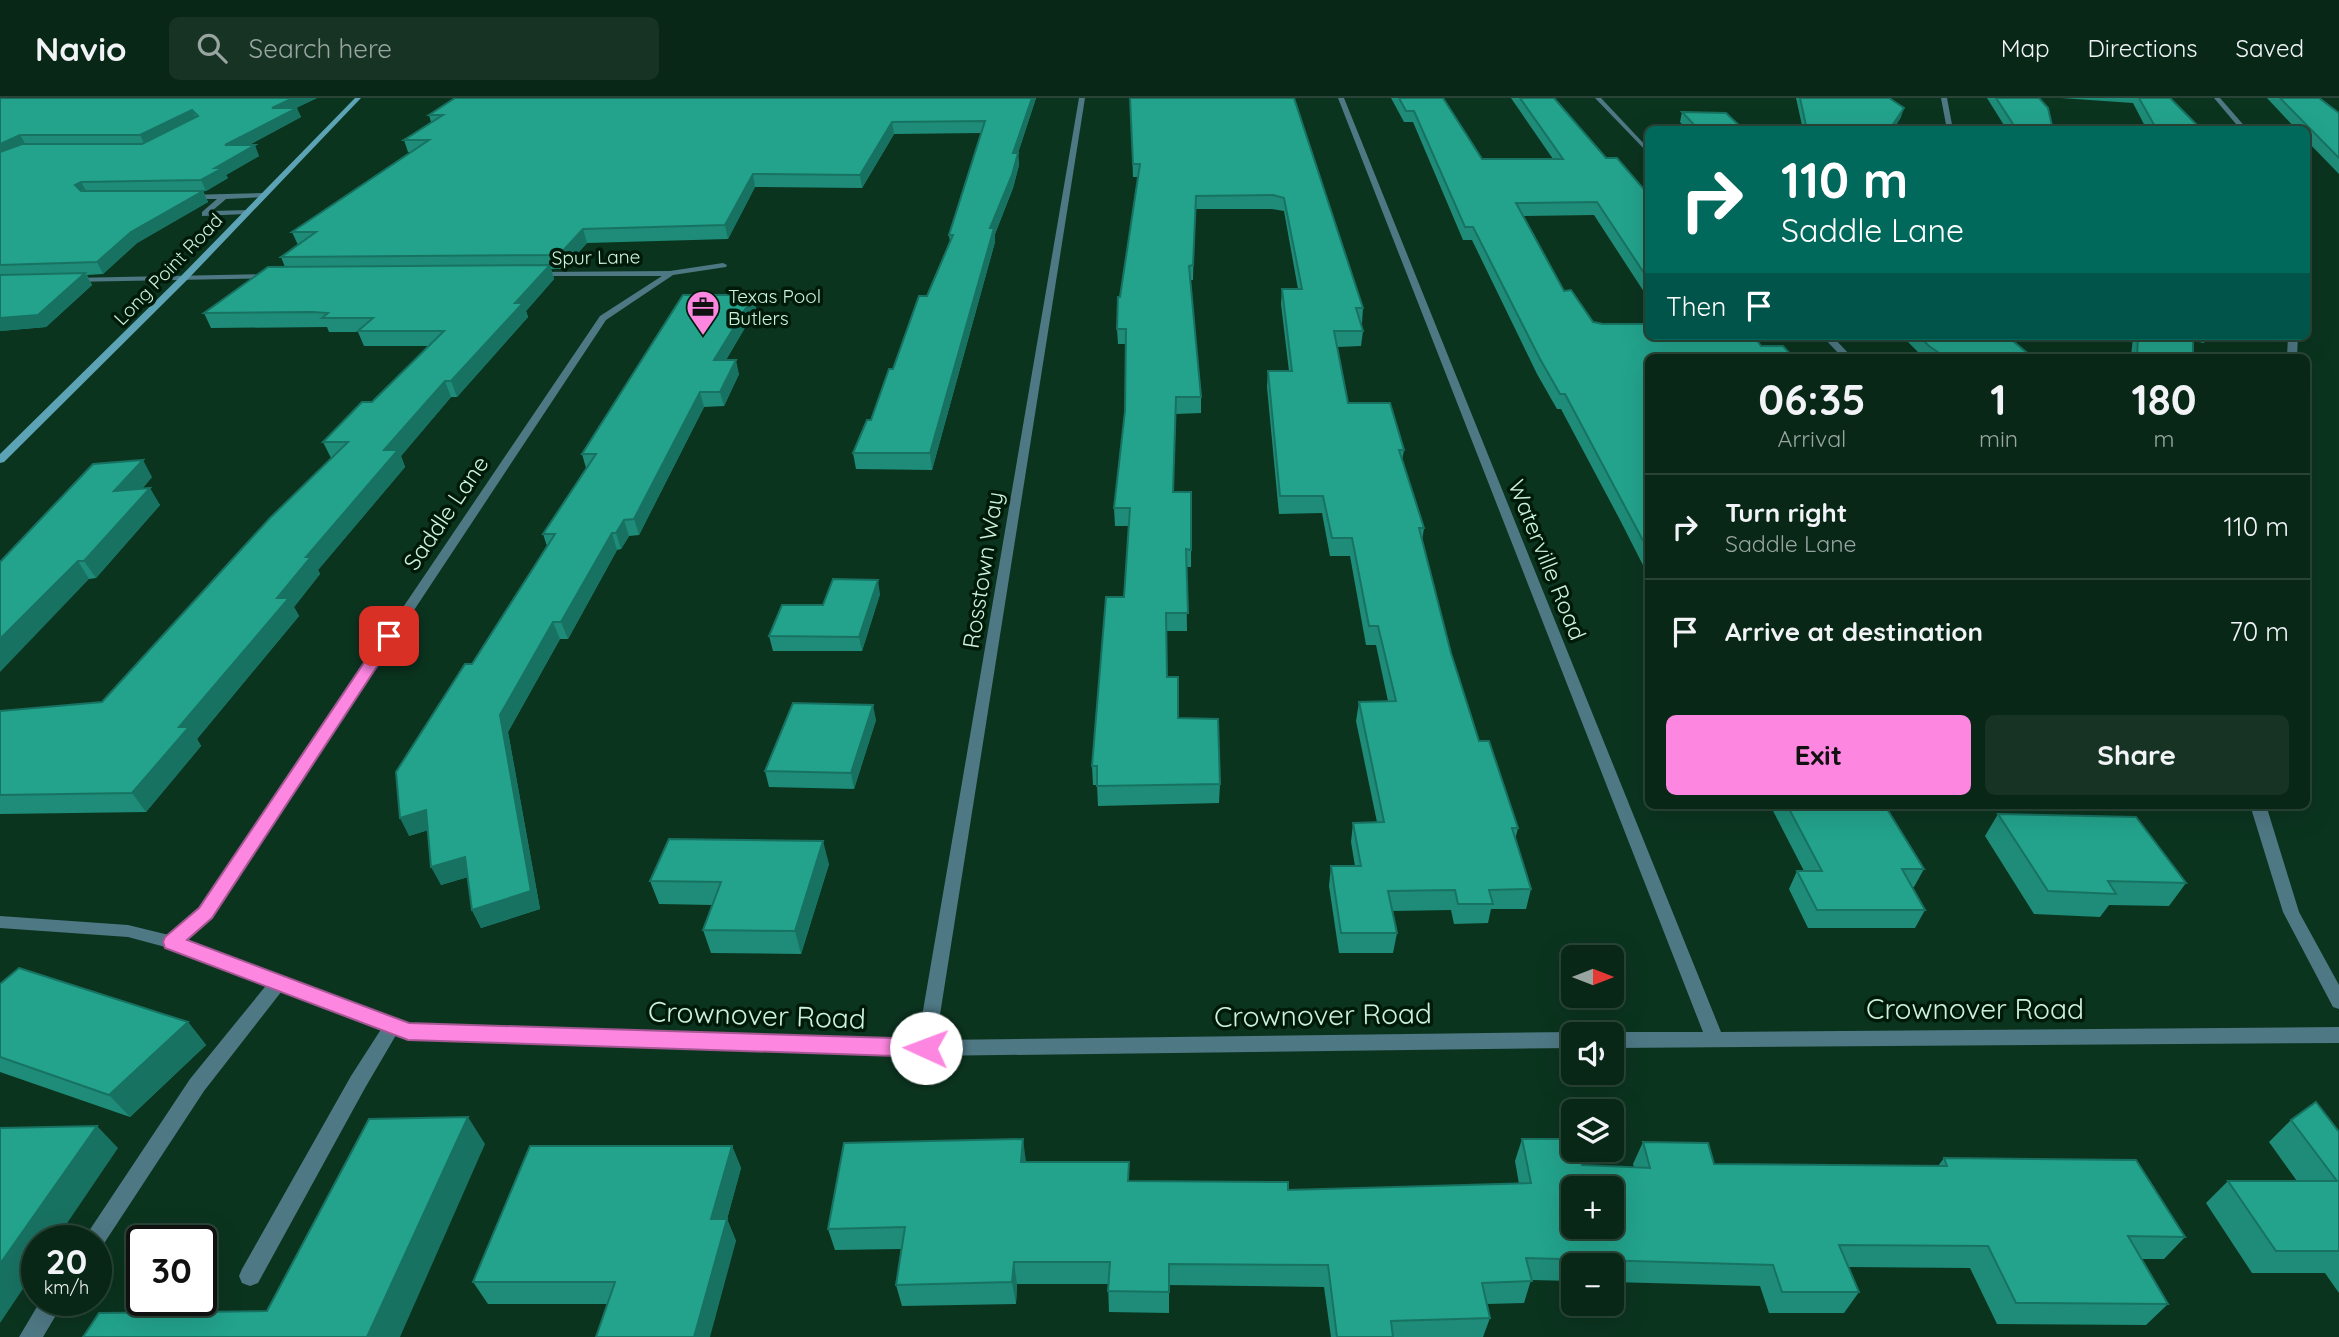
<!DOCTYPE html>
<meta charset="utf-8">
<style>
:root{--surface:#082717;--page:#163324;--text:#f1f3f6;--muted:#98a5a1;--line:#294436;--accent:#fd86e1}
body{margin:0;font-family:Quicksand,sans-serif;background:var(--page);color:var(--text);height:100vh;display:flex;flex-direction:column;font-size:26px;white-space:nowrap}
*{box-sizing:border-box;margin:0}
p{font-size:23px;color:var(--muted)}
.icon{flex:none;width:38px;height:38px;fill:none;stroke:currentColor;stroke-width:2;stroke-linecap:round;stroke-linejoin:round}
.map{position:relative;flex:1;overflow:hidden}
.details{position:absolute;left:1645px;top:256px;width:665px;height:455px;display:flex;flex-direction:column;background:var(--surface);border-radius:10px;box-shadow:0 7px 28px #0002,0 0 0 2px var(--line)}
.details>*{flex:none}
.guide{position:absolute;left:1645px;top:28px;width:665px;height:214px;border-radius:10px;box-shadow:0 7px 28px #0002,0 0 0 2px var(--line);background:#00695c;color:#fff;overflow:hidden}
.needle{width:46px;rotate:90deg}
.tools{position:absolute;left:1561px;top:847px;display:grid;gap:14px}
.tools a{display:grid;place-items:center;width:63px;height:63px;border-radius:10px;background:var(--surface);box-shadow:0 7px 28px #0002,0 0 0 2px var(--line);font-size:35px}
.speed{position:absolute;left:21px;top:1127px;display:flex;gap:14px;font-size:35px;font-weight:700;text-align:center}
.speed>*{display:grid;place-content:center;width:91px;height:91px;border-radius:50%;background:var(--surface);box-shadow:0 7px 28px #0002,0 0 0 2px var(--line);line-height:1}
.speed small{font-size:18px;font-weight:400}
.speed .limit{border:4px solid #111;border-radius:10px;background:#fff;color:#111}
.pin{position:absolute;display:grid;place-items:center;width:60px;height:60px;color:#fff;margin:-30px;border-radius:14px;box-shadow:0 4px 10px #0006}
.me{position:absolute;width:77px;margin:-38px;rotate:272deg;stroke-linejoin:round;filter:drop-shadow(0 0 5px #0008)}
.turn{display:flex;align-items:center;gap:24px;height:147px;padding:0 21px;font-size:32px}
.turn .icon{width:91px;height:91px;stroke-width:2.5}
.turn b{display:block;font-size:49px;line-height:60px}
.then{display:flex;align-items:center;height:66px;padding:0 21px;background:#0003;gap:14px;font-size:26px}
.eta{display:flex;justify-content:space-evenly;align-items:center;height:119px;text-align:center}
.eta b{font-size:42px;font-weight:700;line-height:49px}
.cta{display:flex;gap:14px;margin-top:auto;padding:14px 21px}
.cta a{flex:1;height:80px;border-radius:10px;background:var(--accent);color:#111;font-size:28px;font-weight:700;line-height:80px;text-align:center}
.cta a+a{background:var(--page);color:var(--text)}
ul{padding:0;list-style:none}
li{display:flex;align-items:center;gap:21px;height:105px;padding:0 21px;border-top:2px solid var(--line)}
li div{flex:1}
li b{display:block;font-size:26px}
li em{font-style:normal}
header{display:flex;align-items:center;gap:42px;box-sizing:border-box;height:98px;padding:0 35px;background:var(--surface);border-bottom:2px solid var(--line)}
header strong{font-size:33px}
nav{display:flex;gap:38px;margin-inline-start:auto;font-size:24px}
.search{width:490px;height:63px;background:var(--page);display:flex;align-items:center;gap:18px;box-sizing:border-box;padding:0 24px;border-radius:10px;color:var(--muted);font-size:26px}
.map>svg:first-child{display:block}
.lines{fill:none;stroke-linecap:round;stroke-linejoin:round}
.lane{fill:#4e7884;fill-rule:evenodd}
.street{fill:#4e7884;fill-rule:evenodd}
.secondary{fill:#5da3b6;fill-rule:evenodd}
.wall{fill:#1e8c78}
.shaded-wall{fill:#187262}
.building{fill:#23a38c;stroke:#187262;stroke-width:2;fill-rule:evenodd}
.route{fill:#fd86e1;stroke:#a45792;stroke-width:2}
.labels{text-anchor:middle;stroke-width:7;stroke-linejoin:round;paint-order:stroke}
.far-street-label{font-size:19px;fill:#cdf2da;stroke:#001a0a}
.far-poi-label{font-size:19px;fill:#cdf2da;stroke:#001a0a;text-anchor:start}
.street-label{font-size:23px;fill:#cdf2da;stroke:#001a0a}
.near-street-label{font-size:28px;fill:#cdf2da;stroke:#001a0a}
</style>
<header>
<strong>Navio</strong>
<div class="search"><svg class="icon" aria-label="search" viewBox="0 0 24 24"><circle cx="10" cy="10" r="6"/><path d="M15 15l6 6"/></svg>Search here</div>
<nav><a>Map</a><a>Directions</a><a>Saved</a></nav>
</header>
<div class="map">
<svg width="2339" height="1239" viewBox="0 0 2339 1239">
<rect width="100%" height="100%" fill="#0b341f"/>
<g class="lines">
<g class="lane">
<polygon points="262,95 265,99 226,101 212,113 248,112 248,116 245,116 202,118 202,114 217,101 187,101 183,99 187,97"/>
<polygon points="279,877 285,879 288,884 285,889 204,993 101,1150 96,1152 96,1143 84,1143 87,1136 190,981 273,879"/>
<polygon points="393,920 399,922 402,927 399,932 365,990 258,1185 250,1188 242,1185 239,1178 242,1171 351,978 387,922"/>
<polygon points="41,1202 65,1202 43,1239 19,1239"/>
</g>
<g class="street">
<polygon points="1079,0 1085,0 936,942 1573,934 1578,936 1573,936 1573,950 926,958 409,940 169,850 128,839 0,830 0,818 128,827 169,837 199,811 600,218 662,178 536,178 532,176 533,174 670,173 723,165 727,167 726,169 673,177 606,222 211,819 185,842 410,926 918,942"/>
<polygon points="1338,0 1344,0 1721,934 2339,929 2339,945 1612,950 1612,936 1607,936 1612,934 1703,934"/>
<polygon points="1595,0 1601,0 1648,50 1648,55"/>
<polygon points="1941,0 1947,0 1953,32 1947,32"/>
<polygon points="2214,0 2220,0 2248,32 2241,32"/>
<polygon points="274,176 278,178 277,180 70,184 66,182 70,180"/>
<polygon points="1822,238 1832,238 1852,259 1842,259"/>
<polygon points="2288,238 2298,238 2297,259 2287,259"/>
<polygon points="2250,707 2266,707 2299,814 2339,887 2339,911 2333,909 2283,814"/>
</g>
<polygon class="secondary" points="355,0 361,0 188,181 4,364 0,365 0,356 182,177"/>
</g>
<g class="wall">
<polygon points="0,0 317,0 296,10 301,19 249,47 259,58 226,77 228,80 206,93 203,93 208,104 137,145 103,176 87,177 92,187 46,229 0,233"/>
<polygon points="455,0 1036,0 1018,55 1019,67 1013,90 995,136 995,144 932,372 856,371 853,355 871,322 927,198 950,144 949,137 981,35 894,36 862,90 755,89 728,141 587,145 563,171 551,171 554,181 526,213 528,219 457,299 451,299 401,358 405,369 318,472 320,476 294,509 299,518 197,641 201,648 146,714 0,716 0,613 102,604 331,360 323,344 372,304 428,248 364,248 358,234 329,234 327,229 211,230 204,215 285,169 281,159 298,147 292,134 411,54 408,54 404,42 431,24 429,17"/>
<polygon points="1130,0 1294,0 1363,210 1362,225 1360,225 1363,233 1361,248 1337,249 1348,305 1404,352 1402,362 1424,430 1422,443 1451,555 1479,643 1518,730 1515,742 1531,791 1526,811 1491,811 1488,825 1454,826 1451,812 1392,813 1397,835 1393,855 1339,855 1329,788 1331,768 1355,768 1351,744 1353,725 1377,724 1356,623 1359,604 1388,603 1376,547 1366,547 1350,458 1330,458 1322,415 1279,416 1267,289 1268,273 1289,273 1281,206 1282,191 1298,191 1284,113 1272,111 1195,111 1193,182 1190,182 1201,299 1201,315 1176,316 1173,394 1191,394 1191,469 1186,469 1187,533 1167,533 1167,579 1178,620 1220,686 1219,705 1098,708 1097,687 1093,687 1092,668 1124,499 1129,428 1115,428 1114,410 1125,313 1126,246 1118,246 1117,231 1120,199 1138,79 1133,79"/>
<polygon points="1391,0 1443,0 1482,61 1553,61 1511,0 1554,0 1606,60 1648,96 1648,200 1594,117 1523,118 1564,193 1593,224 1648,259 1648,502 1644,493 1648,477 1619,420 1561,311 1557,311 1537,276 1472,142 1463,142 1413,24 1404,24"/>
<polygon points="1796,0 1889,0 1901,19 1893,32 1803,32"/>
<polygon points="1987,0 2039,0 2053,32 2007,32"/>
<polygon points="2061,0 2170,0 2202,32 2147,32 2133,5"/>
<polygon points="2267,0 2319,0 2339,15 2339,76 2306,42 2306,32 2297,32"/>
<polygon points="1682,14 1744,32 1687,32 1680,24"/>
<polygon points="754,197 756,211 726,262 739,276 724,308 704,309 639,437 629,438 621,451 617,452 568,541 560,541 508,634 540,811 481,830 472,812 468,779 441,787 428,732 409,738 472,566 547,448 543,436 586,370 582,356"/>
<polygon points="1902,238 2007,238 2032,259 1923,259"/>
<polygon points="2133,238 2207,238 2204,245 2193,243 2193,259 2131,259"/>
<polygon points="152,379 142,391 160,407 96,480 89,481 0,464"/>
<polygon points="880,496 862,553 773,553 769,538 823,507"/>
<polygon points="876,622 854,691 769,689 765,673"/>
<polygon points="1770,707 1872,707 1924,771 1914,789 1912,789 1925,812 1915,830 1808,830 1789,791 1797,773 1804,773"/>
<polygon points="1998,716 2186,785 2169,808 2109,807 2100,819 2034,816 1985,738"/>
<polygon points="829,766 801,856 711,855 703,832 712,807 659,806 650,783"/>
<polygon points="0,886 188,924 206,947 130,1019 0,974"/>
<polygon points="2291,1022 2339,1034 2339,1195 2325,1175 2252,1175 2206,1105 2228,1083 2297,1083 2269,1044"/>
<polygon points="1522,1041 1582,1067 1634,1069 1633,1066 1643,1044 1714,1066 1938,1068 1944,1060 2185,1139 2164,1161 2141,1161 2168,1206 2146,1227 1997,1226 1970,1170 1848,1169 1859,1194 1844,1215 1769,1215 1760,1188 1612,1184 1612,1167 1573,1167 1573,1183 1531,1182 1524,1205 1487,1206 1490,1220 1483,1239 1331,1239 1324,1189 1169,1187 1169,1215 1109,1214 1108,1186 1017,1186 1016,1206 902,1208 896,1187 901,1151 835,1152 828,1131 1130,1083 1288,1092 1519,1086 1515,1063"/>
<polygon points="732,1048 741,1070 727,1121 736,1143 607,1206 488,1206 473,1184"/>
</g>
<g class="shaded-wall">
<polygon points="293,0 317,0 276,19 272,10"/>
<polygon points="1032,0 1036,0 1014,67 1013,55"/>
<polygon points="297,10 301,19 229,58 225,47"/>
<polygon points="1904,10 1901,19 1893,32 1889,32"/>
<polygon points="192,12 197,22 145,47 140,37"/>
<polygon points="892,24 894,36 862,90 860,77"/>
<polygon points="20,37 26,47 0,58 0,46"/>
<polygon points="255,47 259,58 226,77 228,80 206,93 201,82 215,70"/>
<polygon points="1018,55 1019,67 1013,90 995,136 995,144 932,372 930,355 990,130"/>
<polygon points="753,76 755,89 728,141 725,127"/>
<polygon points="81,84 87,94 81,98 75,87"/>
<polygon points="203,93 208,104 137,145 103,176 97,164 131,134"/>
<polygon points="583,131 587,145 563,171 559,157"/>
<polygon points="550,167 554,181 526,213 528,219 457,299 451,283 515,205"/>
<polygon points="85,175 92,187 46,229 0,233 0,220"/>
<polygon points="754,197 756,211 717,277 714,262"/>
<polygon points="736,262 739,276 724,308 720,294"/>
<polygon points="445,283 451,299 401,358 405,369 318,472 320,476 294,509 299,518 197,641 201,648 146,714 132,695 179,629 277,500 384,352"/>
<polygon points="700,294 704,309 639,437 634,421"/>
<polygon points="143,362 152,379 125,410 114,393"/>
<polygon points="150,390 160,407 96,480 84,463"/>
<polygon points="624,422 629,438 621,451 616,435"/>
<polygon points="612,435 617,452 568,541 561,524"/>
<polygon points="78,463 89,481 0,574 0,541"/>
<polygon points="878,482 880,496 862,553 859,539"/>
<polygon points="553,524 560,541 508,634 540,811 481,830 472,812 500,617"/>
<polygon points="873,607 876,622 854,691 851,675"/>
<polygon points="426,712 435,730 409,738 400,720"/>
<polygon points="823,743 829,766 801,856 795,833"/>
<polygon points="465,759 474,777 441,787 431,769"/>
<polygon points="188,924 206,947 130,1019 109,997"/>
<polygon points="468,1019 485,1046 400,1239 367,1239"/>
<polygon points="97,1028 118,1050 55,1143 37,1143 37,1170 0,1225 0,1166"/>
<polygon points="1023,1041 1026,1064 1021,1064"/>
<polygon points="732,1048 741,1070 727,1121 736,1143 710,1239 694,1239 711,1121"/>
<polygon points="1014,1164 1017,1186 1016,1206 1012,1184"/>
</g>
<g class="building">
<polygon points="0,0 293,0 272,10 297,10 225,47 255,47 215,70 223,70 201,82 81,84 75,87 81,93 203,93 131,134 97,164 0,167 0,54 22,46 142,46 198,18 192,12 140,37 20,37 0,46"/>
<polygon points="455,0 1032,0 1013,55 1018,55 1012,77 990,130 994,130 930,355 853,355 867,322 871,322 889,271 893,271 919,198 927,198 953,137 949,137 985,23 892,24 860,77 753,76 725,127 583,131 559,157 281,159 316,134 292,134 429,42 404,42 443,17 429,17"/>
<polygon points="1130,0 1294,0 1363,210 1356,210 1363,233 1334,233 1348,305 1390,305 1404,352 1399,352 1424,430 1419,430 1451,555 1479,643 1489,643 1518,730 1512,730 1531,791 1489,792 1493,806 1458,806 1455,792 1388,793 1397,835 1341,835 1331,768 1361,768 1353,725 1384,724 1359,604 1396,603 1378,528 1369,528 1352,440 1332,440 1323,398 1280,398 1268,273 1292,273 1282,191 1302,191 1284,100 1273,97 1196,98 1193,167 1189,168 1201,299 1176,299 1173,394 1191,394 1191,452 1186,451 1188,515 1166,515 1167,579 1178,579 1178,620 1218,621 1220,686 1097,688 1097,668 1092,668 1106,499 1124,499 1130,410 1114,410 1125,313 1126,231 1117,231 1118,199 1120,199 1140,66 1133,66"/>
<polygon points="1399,0 1443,0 1482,61 1563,61 1520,0 1554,0 1606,60 1617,60 1648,96 1648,181 1597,104 1516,105 1564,193 1571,192 1593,224 1603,226 1648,226 1648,238 1754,238 1761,248 1783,248 1793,259 1648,259 1648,452 1565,296 1560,296 1540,261 1473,129 1465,129 1414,13 1406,13"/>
<polygon points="1800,0 1889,0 1904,10 1889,32 1807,32"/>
<polygon points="1996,0 2039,0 2048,10 2053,32 2017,32"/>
<polygon points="2139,0 2170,0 2202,32 2157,32"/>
<polygon points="2280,0 2319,0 2339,15 2339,60"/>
<polygon points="1682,14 1726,15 1744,32 1699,32"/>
<polygon points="550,167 515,205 523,205 451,283 445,283 384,352 398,352 306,459 311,459 277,500 289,500 179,629 189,629 132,695 0,697 0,613 102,604 270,420 348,344 323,344 362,304 372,304 444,233 358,233 373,220 322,220 328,215 312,214 204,215 268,169"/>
<polygon points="85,175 38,217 0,220 0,177"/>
<polygon points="683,197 754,197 714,262 736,262 720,294 700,294 634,421 624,422 616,435 612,435 561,524 553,524 500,617 531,793 472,812 465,759 431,769 426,712 400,720 396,674 465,566 472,566 555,436 543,436 596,356 582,356"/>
<polygon points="1919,238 2007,238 2032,259 1945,259 1929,248"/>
<polygon points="2138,238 2193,238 2193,259 2137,259"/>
<polygon points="143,362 114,393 150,390 84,463 78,463 0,541 0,464 93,366"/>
<polygon points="833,481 878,482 859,539 769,538 782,507 823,507"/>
<polygon points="793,605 873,607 851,675 765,673"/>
<polygon points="1787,707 1872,707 1874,711 1887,711 1924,771 1902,771 1925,812 1817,812 1797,773 1822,773"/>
<polygon points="1998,716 2136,719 2186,785 2108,783 2116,796 2048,793"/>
<polygon points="669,741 823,743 795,833 703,832 721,784 650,783"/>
<polygon points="19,870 188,924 109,997 0,959 0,886"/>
<polygon points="2316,1004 2339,1034 2339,1153 2276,1153 2228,1083 2337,1083 2291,1022"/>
<polygon points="468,1019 367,1239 83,1239 99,1215 267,1213 369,1021"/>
<polygon points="97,1028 0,1166 0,1030"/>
<path d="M1023 1041 1021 1064H1129L1128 1083 1288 1084V1092L1531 1085 1522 1041H1573V1052H1578L1582 1067 1650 1070 1643 1044 1708 1045 1714 1066 1947 1068 1944 1060 2136 1062 2185 1139 2128 1138 2168 1206 2016 1205 1988 1148 1839 1147 1859 1194H1782L1773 1167 1526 1160 1532 1183 1482 1185 1490 1220 1391 1223 1393 1239H1337L1328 1167 1169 1166V1194L1108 1193 1110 1164H1014L1012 1184 896 1187 905 1129 828 1131 844 1045ZM1573 1090H1612V1129H1573Z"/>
<polygon points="530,1048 732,1048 711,1121 727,1121 694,1239 596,1239 615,1184 473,1184"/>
</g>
<polygon class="route" points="389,534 397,538 212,820 187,842 409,925 926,941 934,944 937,950 934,956 926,959 408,942 165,850 163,844 165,839 199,810 384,535"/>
<defs>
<symbol id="office-pin" viewBox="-11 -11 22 30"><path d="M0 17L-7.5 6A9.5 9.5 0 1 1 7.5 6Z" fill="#fd86e1" stroke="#001a0a"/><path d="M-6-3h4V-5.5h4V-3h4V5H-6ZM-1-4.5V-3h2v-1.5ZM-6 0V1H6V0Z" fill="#111"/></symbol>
</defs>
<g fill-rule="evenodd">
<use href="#office-pin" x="684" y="190" width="38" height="52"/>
</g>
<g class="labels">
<g class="far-street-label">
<text transform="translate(596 159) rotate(-1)" y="7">Spur Lane</text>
<text transform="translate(168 171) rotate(-46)" y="7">Long Point Road</text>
</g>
<g class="far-poi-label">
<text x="728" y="205">Texas Pool<tspan x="728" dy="22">Butlers</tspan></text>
</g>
<g class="street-label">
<text transform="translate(446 415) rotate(-56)" y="8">Saddle Lane</text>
<text transform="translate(1547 462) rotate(68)" y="8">Waterville Road</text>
<text transform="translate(983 472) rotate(-81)" y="8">Rosstown Way</text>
</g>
<g class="near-street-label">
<text x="1975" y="921">Crownover Road</text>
<text transform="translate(757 917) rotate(2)" y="10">Crownover Road</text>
<text transform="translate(1323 917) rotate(-1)" y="10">Crownover Road</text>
</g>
</g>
</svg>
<div class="tools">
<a><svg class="needle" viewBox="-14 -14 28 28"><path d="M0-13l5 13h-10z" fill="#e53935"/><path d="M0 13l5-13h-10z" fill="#98a5a1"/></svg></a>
<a><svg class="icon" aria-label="sound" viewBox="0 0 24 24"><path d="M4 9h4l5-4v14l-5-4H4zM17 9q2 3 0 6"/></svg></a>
<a><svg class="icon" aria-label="layers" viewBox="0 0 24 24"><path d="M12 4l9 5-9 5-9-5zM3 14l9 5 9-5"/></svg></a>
<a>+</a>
<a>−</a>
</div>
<div class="speed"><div>20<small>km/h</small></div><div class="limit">30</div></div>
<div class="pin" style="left:389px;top:538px;background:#d93025"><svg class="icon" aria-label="arrive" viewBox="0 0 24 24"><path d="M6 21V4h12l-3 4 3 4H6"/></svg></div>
<svg class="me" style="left:926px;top:950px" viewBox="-20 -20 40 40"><circle r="19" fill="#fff"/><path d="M0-13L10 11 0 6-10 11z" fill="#fd86e1"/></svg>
<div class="guide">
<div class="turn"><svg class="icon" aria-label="right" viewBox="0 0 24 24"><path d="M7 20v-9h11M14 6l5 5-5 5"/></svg><div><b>110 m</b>Saddle Lane</div></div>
<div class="then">Then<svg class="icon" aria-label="arrive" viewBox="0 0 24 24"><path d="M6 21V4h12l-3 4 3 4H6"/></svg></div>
</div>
<section class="details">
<div class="eta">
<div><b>06:35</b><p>Arrival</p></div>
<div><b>1</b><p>min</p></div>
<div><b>180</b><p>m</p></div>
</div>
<ul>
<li><svg class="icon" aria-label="right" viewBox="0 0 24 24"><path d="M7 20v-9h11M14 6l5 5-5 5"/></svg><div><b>Turn right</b><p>Saddle Lane</p></div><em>110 m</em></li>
<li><svg class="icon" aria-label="arrive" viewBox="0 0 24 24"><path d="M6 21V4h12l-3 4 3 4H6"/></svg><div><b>Arrive at destination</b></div><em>70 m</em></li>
</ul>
<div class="cta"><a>Exit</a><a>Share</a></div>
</section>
</div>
